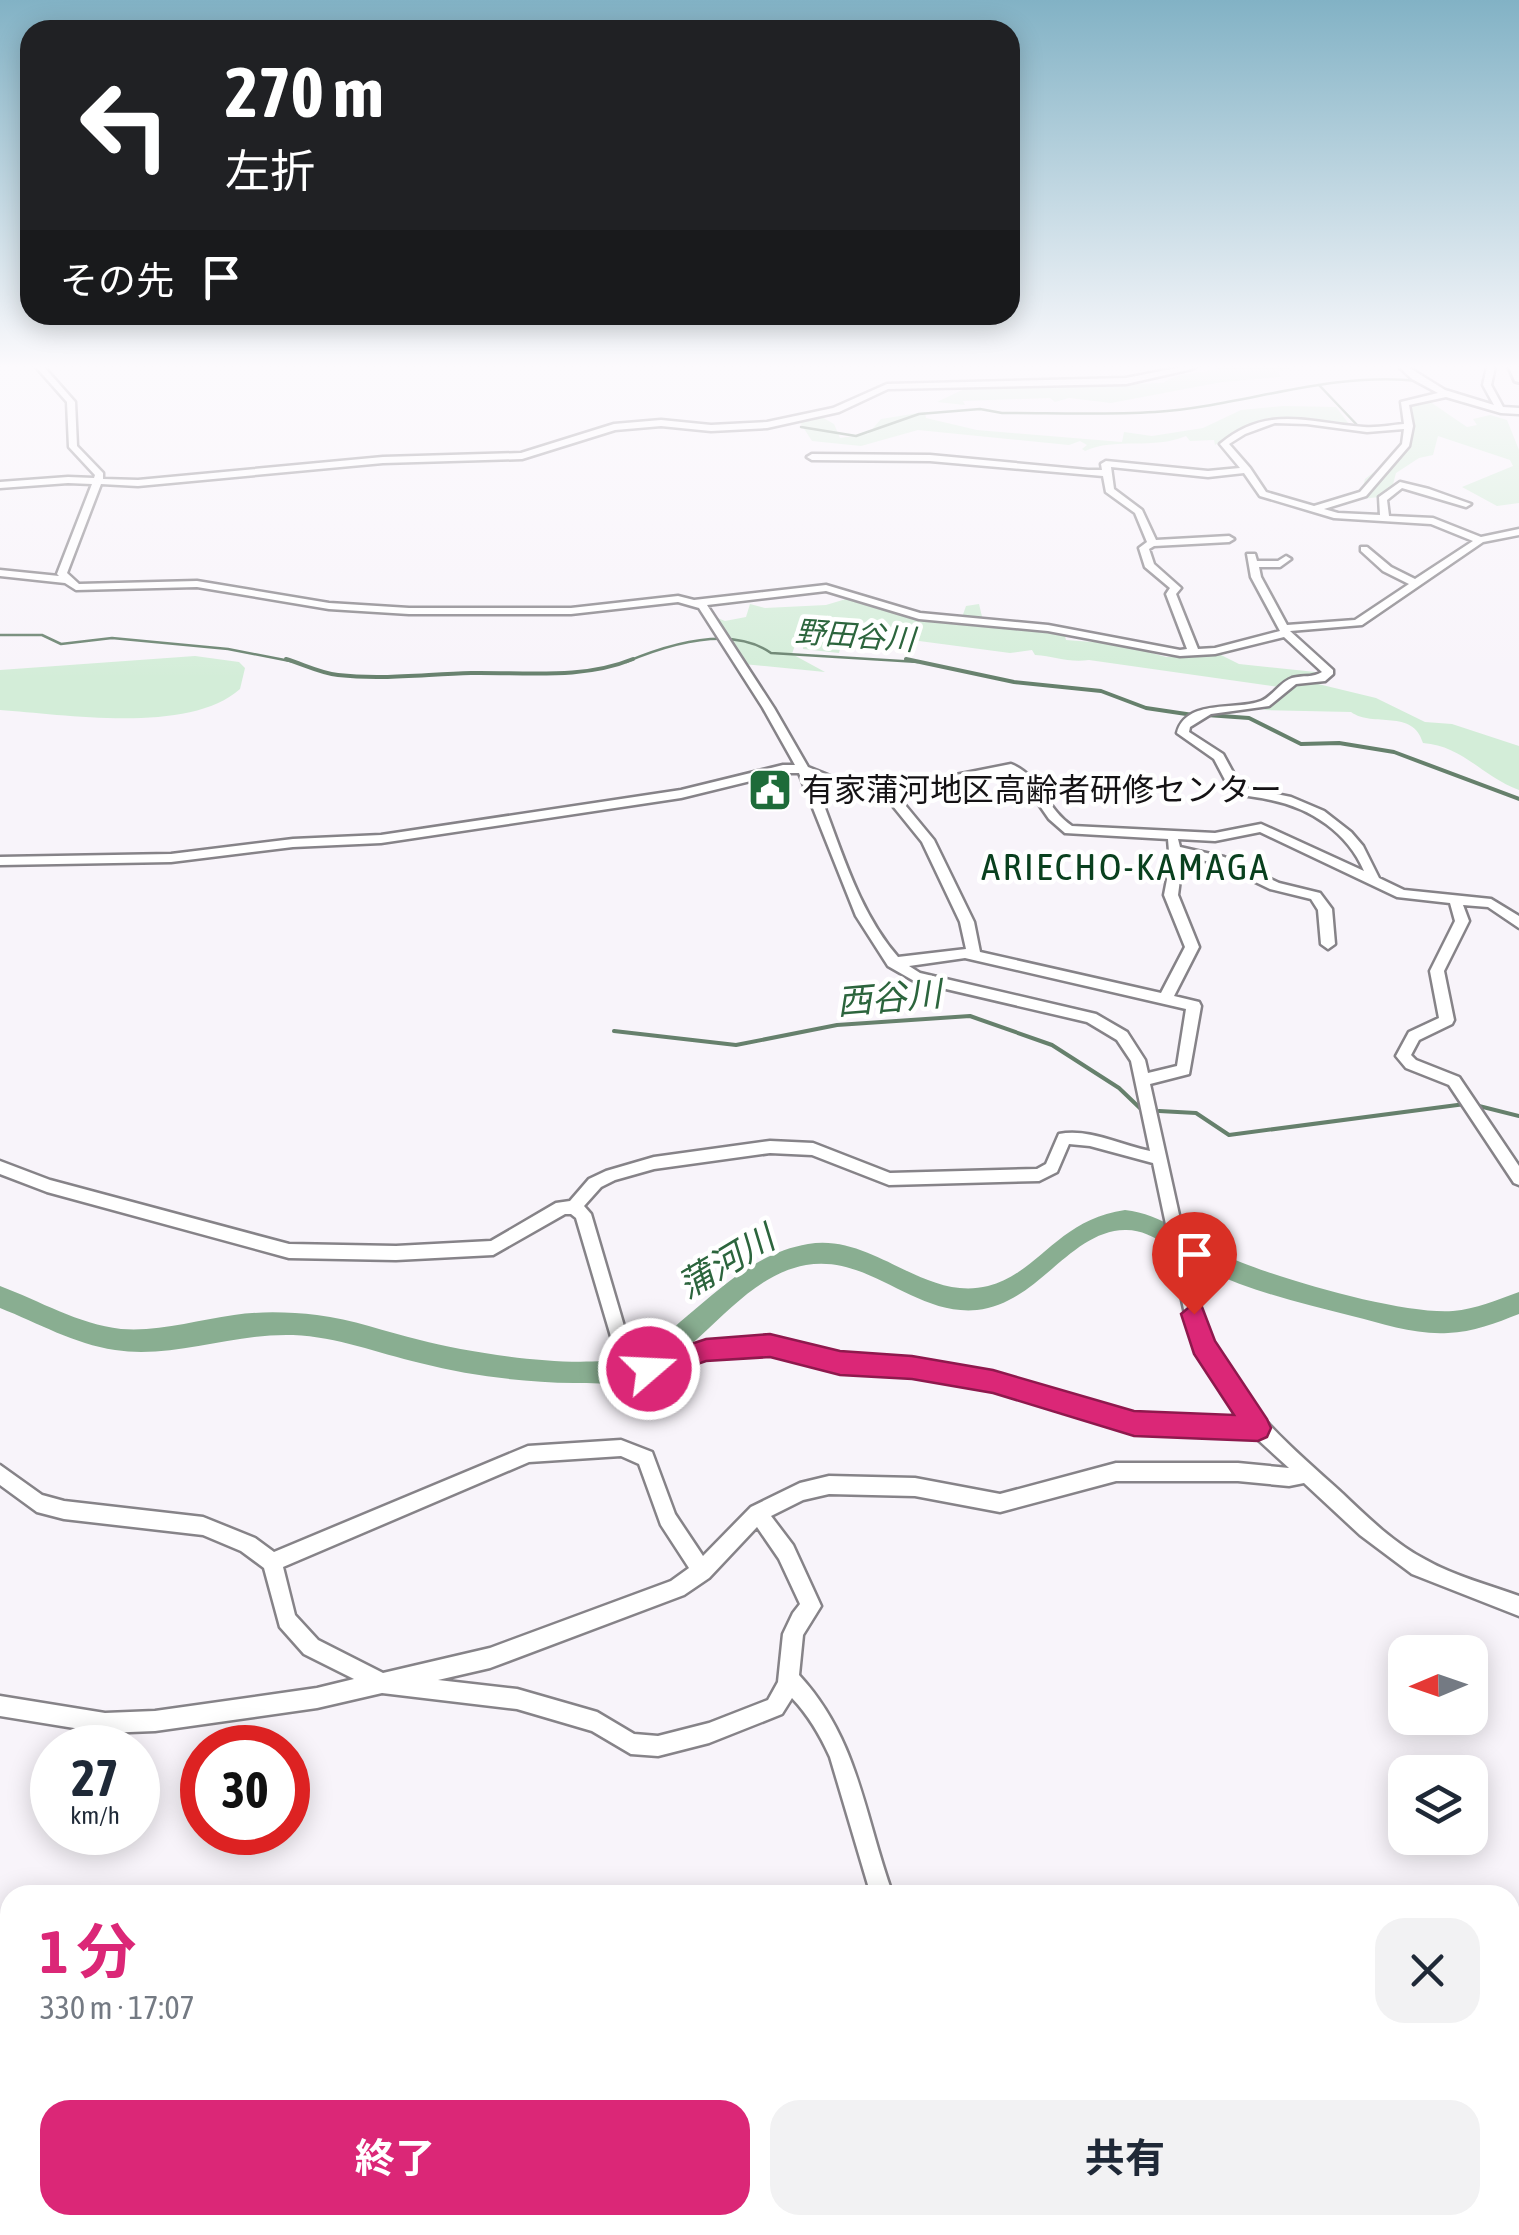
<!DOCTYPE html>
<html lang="ja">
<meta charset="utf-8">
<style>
:root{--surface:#fff;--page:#f2f2f3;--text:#1f2937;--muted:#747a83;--accent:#db2777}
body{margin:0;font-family:"Asap Condensed","Noto Sans JP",sans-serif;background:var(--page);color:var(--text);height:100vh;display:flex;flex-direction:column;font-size:38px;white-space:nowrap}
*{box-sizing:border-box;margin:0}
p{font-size:32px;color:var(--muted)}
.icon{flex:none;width:55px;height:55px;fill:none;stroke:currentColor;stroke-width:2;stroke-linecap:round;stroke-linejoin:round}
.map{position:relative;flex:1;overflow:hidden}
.details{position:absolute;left:0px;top:1885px;width:1520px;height:350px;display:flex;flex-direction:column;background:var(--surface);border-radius:30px 30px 0 0;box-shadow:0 5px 25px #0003}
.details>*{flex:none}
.banner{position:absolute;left:20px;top:20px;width:1000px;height:305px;border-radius:30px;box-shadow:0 5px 25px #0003;background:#202124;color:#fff;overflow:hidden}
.needle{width:65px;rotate:268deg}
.buttons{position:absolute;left:1388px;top:1635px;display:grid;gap:20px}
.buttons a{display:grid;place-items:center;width:100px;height:100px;border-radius:20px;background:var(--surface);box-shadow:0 5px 25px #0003;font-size:50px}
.speed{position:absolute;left:30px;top:1725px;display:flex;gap:20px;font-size:50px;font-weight:700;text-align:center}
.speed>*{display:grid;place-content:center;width:130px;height:130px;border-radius:50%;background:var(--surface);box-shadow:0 5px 25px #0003;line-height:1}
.speed small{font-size:25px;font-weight:400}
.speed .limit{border:15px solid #d22;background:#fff;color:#111}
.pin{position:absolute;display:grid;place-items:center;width:85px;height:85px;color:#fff;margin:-102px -42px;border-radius:50% 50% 50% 0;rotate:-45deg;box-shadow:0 0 10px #0007}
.pin .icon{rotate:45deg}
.me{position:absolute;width:110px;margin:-55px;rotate:71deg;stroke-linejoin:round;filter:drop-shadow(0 0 8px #0008)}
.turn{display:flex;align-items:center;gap:35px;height:210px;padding:0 40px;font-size:45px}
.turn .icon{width:130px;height:130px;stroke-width:2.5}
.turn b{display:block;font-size:70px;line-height:85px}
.then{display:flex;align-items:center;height:95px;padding:0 40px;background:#0003;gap:20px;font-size:38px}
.round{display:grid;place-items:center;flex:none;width:105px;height:105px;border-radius:30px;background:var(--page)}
.summary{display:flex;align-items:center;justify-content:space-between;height:170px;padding:0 40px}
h1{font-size:60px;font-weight:700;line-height:75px;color:var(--accent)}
.cta{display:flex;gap:20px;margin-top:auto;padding:20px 40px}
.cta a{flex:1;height:115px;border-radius:30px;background:var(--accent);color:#fff;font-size:40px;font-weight:700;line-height:115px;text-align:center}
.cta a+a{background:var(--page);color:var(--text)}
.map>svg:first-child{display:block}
.green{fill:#d3edd8}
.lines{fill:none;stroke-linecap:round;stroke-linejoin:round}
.stream-far2{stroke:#66806c;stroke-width:2.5}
.stream-far1{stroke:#66806c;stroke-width:4}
.stream{stroke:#66806c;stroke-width:5}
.river{fill:#89ae91;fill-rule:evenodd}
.building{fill:#c4c0c6;stroke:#98959a;stroke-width:2.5}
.minor-casing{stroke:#868388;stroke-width:5}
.highway-casing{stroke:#868388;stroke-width:6}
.minor{fill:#fff;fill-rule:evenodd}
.highway{fill:#fff;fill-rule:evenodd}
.route{fill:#db2777;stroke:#8e194d;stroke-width:2.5}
.labels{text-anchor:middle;stroke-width:9;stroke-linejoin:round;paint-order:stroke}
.far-water-label{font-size:30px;font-style:italic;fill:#2c653d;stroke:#fff}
.poi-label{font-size:32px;fill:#151315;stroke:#fff;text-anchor:start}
.water-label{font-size:35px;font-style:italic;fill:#2c653d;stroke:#fff}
.quarter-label{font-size:38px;letter-spacing:2.5px;fill:#09401e;stroke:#fff}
</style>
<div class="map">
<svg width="1519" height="2235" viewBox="0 0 1519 2235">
<rect width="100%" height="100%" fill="#f8f4fa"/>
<g class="green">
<path d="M1220 367H1299L1278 371 1280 377 1222 382 1111 403 1069 398 1055 402 1050 398 963 401 965 405 937 402 964 389 1163 383C1181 370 1201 376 1220 367Z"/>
<polygon points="1426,399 1467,427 1477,425 1473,419 1490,415 1507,420 1519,450 1519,503 1497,506 1462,487 1513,466 1510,460 1438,436 1433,455 1419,458 1396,473 1390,496 1360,499 1365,479 1410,444 1408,406"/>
<path d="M1283 406 1336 407 1349 424 1336 422 1332 429 1272 422 1240 430 1215 445 1214 440 1190 441 1186 436C1154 450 1114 437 1085 451L1082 449 1087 445 1080 441 1069 445 918 430 861 446 812 441 799 421 820 416 834 424 840 438 868 434 881 419 925 412 926 418 977 430 1122 442 1124 432 1152 436 1203 428 1241 410Z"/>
<path d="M856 596 885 609 960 623 966 606 979 604 984 625 1064 632 1066 640 1119 644 1166 657 1219 654 1239 664 1325 673 1314 683 1376 698 1425 722 1452 724 1519 746V790C1483 777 1463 746 1423 743 1413 708 1373 728 1351 712L1264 710 1289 692 1279 687 1089 660C1068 663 1055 656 1035 655L1032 650 1010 653 904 639 842 642 839 653 803 649 804 635 798 636 792 654 825 672 743 664 715 617 725 621 746 617 750 604 765 608 826 605Z"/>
<path d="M195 656 239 662 245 668 240 689C189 735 63 714 0 710V670Z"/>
<polygon points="1510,2103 1519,2109 1519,2235 1320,2235 1319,2225 1510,2225"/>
<polygon points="134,2225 727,2225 728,2235 152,2235"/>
</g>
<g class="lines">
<g class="stream-far2">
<polyline points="1319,385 1359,427"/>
<path d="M801 427 856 436 919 414 980 409 1002 413C1053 413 1104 415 1155 412 1244 406 1328 371 1419 381"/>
<polyline points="0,635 42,635 61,644 112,638 228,649 295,662"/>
<path d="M626 662C669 644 731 625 771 653L918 662"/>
</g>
<g class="stream-far1">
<path d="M286 659C303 664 320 673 338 675 383 680 426 674 471 673 524 672 582 680 633 659"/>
<polyline points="906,659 1014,682 1101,691 1146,708 1193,715"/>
<polyline points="1207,715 1249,718 1301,744 1339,743 1394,752 1519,799"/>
<polyline points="614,1031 736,1045 837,1025 970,1016 1052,1045 1119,1088 1143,1111"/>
<polyline points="1475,1105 1519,1116"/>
<polyline points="1159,1111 1196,1113 1229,1135 1465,1104"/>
</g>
<g class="stream">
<polyline points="1510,2211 1519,2198"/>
<polyline points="1392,2225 1408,2235"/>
<polyline points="1231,2235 1252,2225"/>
<polyline points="1494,2235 1500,2225"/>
</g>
<path class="river" d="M1125 1210C1163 1214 1189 1239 1222 1254 1270 1277 1402 1315 1453 1311 1476 1309 1497 1300 1519 1292V1314C1496 1323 1473 1332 1448 1333 1416 1335 1384 1324 1352 1316 1302 1303 1252 1292 1205 1269 1180 1257 1154 1229 1125 1230 1069 1231 1038 1304 977 1310 914 1316 869 1254 806 1265 735 1278 700 1360 631 1380 613 1385 592 1383 574 1383 522 1382 470 1376 420 1363 377 1353 338 1337 293 1335 233 1333 174 1359 115 1350 74 1344 38 1323 0 1308V1286C40 1301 78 1324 121 1329 160 1332 196 1320 234 1315 261 1311 290 1312 317 1315 352 1319 386 1332 420 1340 470 1353 573 1369 623 1358 644 1354 664 1336 680 1322 719 1290 755 1253 808 1244 874 1233 923 1302 988 1286 1039 1273 1057 1220 1125 1210Z"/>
</g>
<polygon class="building" points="779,778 784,790 777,791 782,802 767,805 754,784"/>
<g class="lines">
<defs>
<g id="minor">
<path d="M36 367H44L75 402 77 446 103 473V479L138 480 383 457 521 453 614 424 661 420 711 425 767 422 833 408 887 384 1126 378 1182 367H1196L1192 369 1126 384 888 389 839 412 767 428 711 431 661 426 615 430 522 459 383 463 138 486 101 484 67 573 79 584 197 581 329 603 409 608H571L678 596 694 600 826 585 920 613 1048 625 1180 650 1187 649 1166 594 1170 588 1145 567 1139 548 1147 542 1135 513 1106 492 1103 476 930 461 812 460 807 457 812 454 930 455 1088 470H1102L1101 464 1106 461 1208 471 1240 468 1220 444C1267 404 1309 423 1364 427 1378 428 1391 425 1404 424L1401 402 1438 393 1412 379 1399 367H1408L1445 390 1494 405 1483 385 1487 367H1495L1491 385 1503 407 1519 408V414L1501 413 1446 397 1409 405 1413 426 1409 446 1366 496 1324 509 1338 513 1380 515 1379 497 1400 482 1429 489 1471 504 1466 507 1402 488 1387 500 1389 516 1433 518 1481 537 1519 529V535L1483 542 1362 625 1290 631 1333 670V674L1325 681 1296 684 1269 706 1211 714 1190 727 1189 732 1223 754 1241 787 1291 797 1324 811 1351 832 1363 846 1379 878 1404 890 1491 899 1519 916V928L1488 907 1463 905 1469 921 1444 971 1454 1020 1452 1024 1419 1040 1411 1055 1416 1060 1459 1077 1519 1166V1185L1514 1183 1449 1085 1406 1068 1396 1056 1409 1032 1439 1018 1430 971 1455 921 1450 903 1397 897 1260 832 1215 841 1178 839 1180 847 1224 857 1279 883 1320 893 1332 909 1335 944 1328 949 1321 944 1318 910 1311 899 1270 889 1216 863 1181 856 1182 864 1178 895 1199 947 1174 996 1199 1002 1201 1006 1189 1074 1150 1084 1201 1314C1227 1394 1282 1439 1342 1493 1367 1517 1395 1544 1426 1560 1454 1576 1489 1585 1519 1596V1616L1412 1574 1360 1535 1304 1483 1289 1486 1238 1481H1116L1000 1512 915 1496 829 1494 803 1500 771 1516 793 1545 821 1606 803 1635 799 1675C859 1740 864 1816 893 1895H871L830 1757C820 1735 809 1716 792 1698L782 1714 709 1743 658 1756 631 1754 592 1731 517 1709 382 1693 317 1708 155 1731 105 1733 0 1716V1696L105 1713 155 1711 317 1688 354 1679 304 1654 280 1627 264 1568 241 1551 203 1535 64 1519 37 1512 0 1485V1465L42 1495 64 1501 203 1517 255 1538 274 1552 528 1446 621 1440 652 1452 675 1514 703 1556 751 1507 800 1483 829 1476 915 1478 1000 1494 1116 1463H1238L1289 1468 1254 1436 1133 1431 993 1390 912 1376 840 1371 771 1354 707 1358 649 1377 618 1360 576 1218 571 1214H565L493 1255 396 1260 289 1258 47 1192 0 1174V1161L50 1180 289 1244 396 1246 491 1241 556 1203 570 1201 589 1179 606 1171 654 1157 770 1141 813 1143 890 1173 1037 1169 1046 1164 1059 1134C1089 1128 1120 1145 1150 1151L1131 1061 1117 1040 1087 1022 916 982 888 966 856 916 799 773H783L681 798 381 843 293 847 171 862 0 865V857L171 854 293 839 381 835 681 790 783 765H795L763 708 699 608 678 602 571 614H409L329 609 197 587 76 590 65 583 0 576V570L59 576 57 574 92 484 68 483 0 488V482L68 477 94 478 95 475 69 447 67 402ZM1275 423 1307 424 1367 432 1404 429 1402 444 1360 492 1314 506 1266 492 1250 468 1229 444 1245 434ZM1111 467 1208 477 1244 473 1260 496 1334 518 1431 524 1473 541 1415 579 1391 567 1367 547H1361V551L1383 571 1409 584 1355 620 1287 625 1261 577 1259 567H1280L1291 559 1286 556 1278 561H1257L1255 554H1247L1251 577 1280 631 1215 648 1198 649 1176 594 1181 588 1154 564 1149 549 1154 546 1229 542 1234 539 1229 536 1156 540 1142 510 1114 489ZM826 591 919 619 1048 631 1180 656 1215 654 1284 637 1322 672C1313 678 1303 675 1292 678 1280 682 1272 697 1261 701 1236 711 1186 698 1177 733L1214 759 1232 793C1245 796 1258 797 1271 800 1311 808 1348 833 1364 871L1261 824 1215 833 1072 826C1046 809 1041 776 1011 764L895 787 860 788 808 767 774 708 707 605ZM1009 772 1024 783 1049 819 1065 833 1168 839 1170 864 1164 895 1185 947 1161 993 980 952 974 922 934 840 896 794ZM813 778 859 796 884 795 922 842 960 922 966 949 898 957C854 906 839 839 813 778ZM965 958 1186 1009 1177 1066 1148 1073 1145 1060 1127 1032 1096 1014 920 973 909 966ZM1069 1144 1090 1146 1153 1163 1185 1314 1194 1345 1214 1380 1241 1419 1133 1415 993 1374 912 1360 840 1355 771 1338 707 1342 650 1361 631 1350 591 1214 584 1206 601 1187 615 1180 654 1169 770 1153 812 1155 889 1185 1039 1181 1057 1172ZM621 1456 639 1464 661 1525 689 1568 671 1581 490 1648 383 1673 318 1640 295 1615 283 1567 529 1462ZM757 1527 779 1559 800 1604 793 1613 783 1634 778 1682 768 1700 709 1723 658 1736 634 1734 597 1712 517 1689 438 1680 490 1668 684 1595 709 1578Z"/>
<polygon points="994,2225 1018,2225 1022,2235 996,2235"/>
<polygon points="1105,2225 1129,2225 1126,2235 1100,2235"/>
</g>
<polygon id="highway" points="1509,367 1519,367 1519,382 1515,381"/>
</defs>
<use href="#minor" class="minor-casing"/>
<use href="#highway" class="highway-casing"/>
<use href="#minor" class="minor"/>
<use href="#highway" class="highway"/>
</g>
<linearGradient id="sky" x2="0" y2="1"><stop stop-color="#82b2c5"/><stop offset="0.54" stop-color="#fcfafd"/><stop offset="1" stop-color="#fcfafd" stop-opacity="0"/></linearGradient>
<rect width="1519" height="679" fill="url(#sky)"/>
<polygon class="route" points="1194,1303 1202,1307 1215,1341 1267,1419 1271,1428 1267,1437 1258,1441 1134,1436 993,1393 912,1379 840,1375 770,1357 706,1361 649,1381 640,1378 636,1369 640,1361 706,1339 770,1334 840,1351 912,1356 993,1370 1134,1411 1234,1415 1194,1354 1181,1314"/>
<defs>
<symbol id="civic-square" viewBox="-11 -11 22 22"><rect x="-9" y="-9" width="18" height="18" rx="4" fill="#1e6b39" stroke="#fff"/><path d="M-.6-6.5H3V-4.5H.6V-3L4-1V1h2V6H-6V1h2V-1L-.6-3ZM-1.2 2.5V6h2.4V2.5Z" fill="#fff"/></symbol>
</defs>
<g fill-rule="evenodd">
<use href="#civic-square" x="745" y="765" width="50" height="50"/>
</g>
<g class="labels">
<g class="far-water-label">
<text transform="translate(855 636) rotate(4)" y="10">野田谷川</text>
</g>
<g class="poi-label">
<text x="802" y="801">有家蒲河地区高齢者研修センター</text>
</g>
<g class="water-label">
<text transform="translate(889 998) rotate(-5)" y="12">西谷川</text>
<text transform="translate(726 1262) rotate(-31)" y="12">蒲河川</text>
</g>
<g class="quarter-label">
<text x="1126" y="880">ARIECHO-KAMAGA</text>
</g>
</g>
</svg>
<div class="buttons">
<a><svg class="needle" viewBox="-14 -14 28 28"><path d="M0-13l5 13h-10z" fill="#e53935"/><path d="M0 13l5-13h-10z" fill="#747a83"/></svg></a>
<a><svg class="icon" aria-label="layers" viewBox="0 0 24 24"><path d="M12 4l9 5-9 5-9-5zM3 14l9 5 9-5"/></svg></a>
</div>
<div class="speed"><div>27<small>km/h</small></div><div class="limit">30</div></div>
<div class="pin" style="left:1194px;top:1314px;background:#d93025"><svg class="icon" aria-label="arrive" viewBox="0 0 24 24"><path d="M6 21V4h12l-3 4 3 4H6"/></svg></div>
<svg class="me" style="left:649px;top:1369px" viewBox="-20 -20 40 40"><circle r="17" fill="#db2777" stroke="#fff" stroke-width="3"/><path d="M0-11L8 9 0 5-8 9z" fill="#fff"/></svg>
<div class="banner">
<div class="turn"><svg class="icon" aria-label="left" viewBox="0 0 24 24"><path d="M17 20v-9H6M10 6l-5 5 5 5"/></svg><div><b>270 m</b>左折</div></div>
<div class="then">その先<svg class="icon" aria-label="arrive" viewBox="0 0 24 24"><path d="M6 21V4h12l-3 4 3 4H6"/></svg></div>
</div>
<section class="details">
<div class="summary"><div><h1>1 分</h1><p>330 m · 17:07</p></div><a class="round"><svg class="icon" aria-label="close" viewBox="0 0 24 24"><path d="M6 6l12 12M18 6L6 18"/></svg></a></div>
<div class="cta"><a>終了</a><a>共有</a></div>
</section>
</div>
